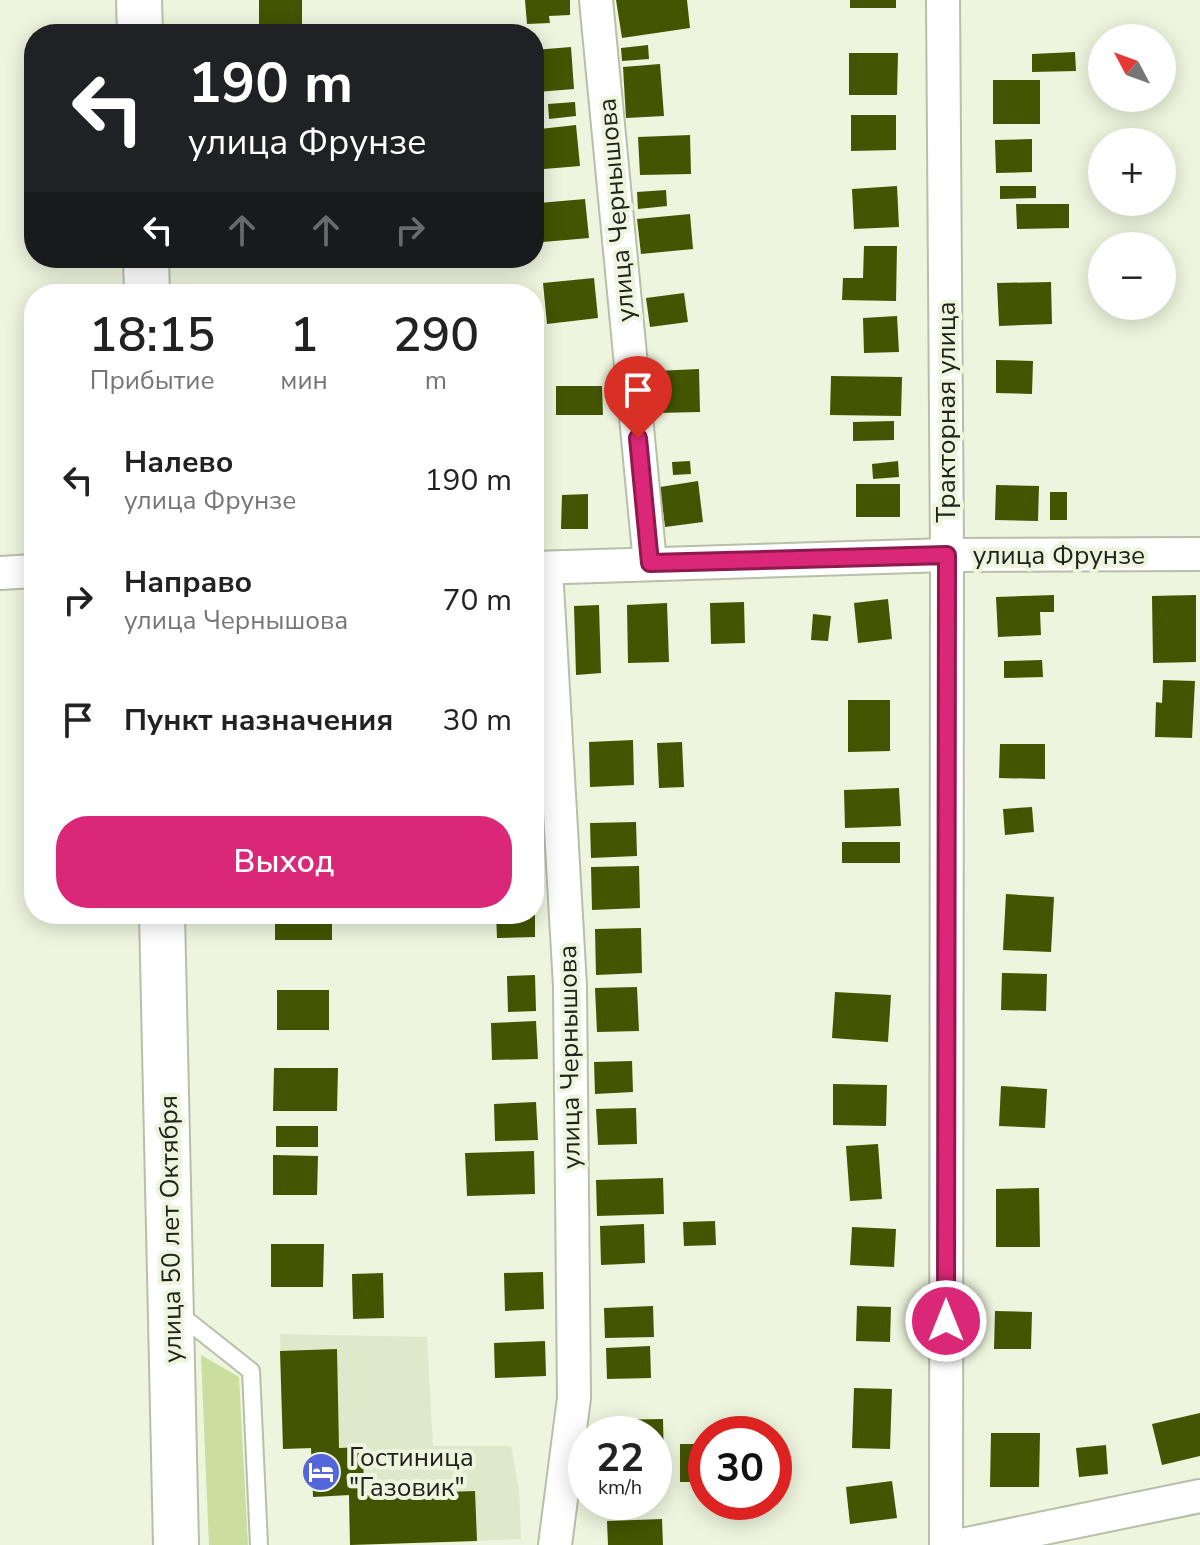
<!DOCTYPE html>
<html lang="ru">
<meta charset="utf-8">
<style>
:root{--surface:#fff;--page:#f6f6f6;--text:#222;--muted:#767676;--accent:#db2777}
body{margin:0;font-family:"Nunito Sans",sans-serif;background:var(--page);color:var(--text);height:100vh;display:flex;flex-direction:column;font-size:30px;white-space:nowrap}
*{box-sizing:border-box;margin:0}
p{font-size:26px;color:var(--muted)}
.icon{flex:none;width:44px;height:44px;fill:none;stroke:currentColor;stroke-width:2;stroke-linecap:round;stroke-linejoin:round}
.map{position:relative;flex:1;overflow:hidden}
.panel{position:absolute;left:24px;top:284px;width:520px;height:640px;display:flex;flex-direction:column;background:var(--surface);border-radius:32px;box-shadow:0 4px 20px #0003}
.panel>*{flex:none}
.hud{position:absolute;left:24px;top:24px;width:520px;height:244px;border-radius:32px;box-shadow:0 4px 20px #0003;background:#202124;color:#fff;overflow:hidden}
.needle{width:52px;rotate:311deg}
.fabs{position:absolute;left:1088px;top:24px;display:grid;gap:16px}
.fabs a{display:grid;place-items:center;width:88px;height:88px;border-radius:50%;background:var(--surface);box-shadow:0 4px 20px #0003;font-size:40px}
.speed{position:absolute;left:568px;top:1416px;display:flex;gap:16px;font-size:40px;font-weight:700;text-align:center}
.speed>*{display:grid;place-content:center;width:104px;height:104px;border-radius:50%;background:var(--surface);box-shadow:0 4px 20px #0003;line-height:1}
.speed small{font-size:20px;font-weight:400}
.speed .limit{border:12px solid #d22;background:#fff;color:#111}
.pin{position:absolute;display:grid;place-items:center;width:68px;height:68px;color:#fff;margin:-82px -34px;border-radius:50% 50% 50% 0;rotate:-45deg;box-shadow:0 0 8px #0007}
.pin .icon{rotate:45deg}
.me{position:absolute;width:88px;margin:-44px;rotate:0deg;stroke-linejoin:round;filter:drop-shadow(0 0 6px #0008)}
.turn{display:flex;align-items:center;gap:28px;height:168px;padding:0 32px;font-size:36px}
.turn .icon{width:104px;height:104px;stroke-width:2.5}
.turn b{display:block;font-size:56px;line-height:68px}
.lanes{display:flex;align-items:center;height:76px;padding:0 32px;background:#0003;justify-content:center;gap:40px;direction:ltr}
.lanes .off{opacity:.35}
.eta{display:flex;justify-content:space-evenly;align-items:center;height:136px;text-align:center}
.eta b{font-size:48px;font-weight:600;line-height:56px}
.primary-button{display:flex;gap:16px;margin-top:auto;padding:16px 32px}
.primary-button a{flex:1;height:92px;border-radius:32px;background:var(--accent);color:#fff;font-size:32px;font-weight:600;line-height:92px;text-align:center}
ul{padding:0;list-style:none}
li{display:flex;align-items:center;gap:24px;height:120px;padding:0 32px}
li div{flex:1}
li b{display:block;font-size:30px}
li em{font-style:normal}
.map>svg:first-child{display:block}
.built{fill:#dee9cb}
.green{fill:#cade9f}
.building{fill:#435500}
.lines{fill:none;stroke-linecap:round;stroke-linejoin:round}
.service-casing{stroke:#b8bfa9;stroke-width:20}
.minor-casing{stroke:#b8bfa9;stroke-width:36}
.secondary-casing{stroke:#b8bfa9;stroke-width:48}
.service{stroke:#fff;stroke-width:16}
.minor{stroke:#fff;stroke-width:32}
.secondary{stroke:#fff;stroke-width:44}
.route-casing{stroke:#8e194d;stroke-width:20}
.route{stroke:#db2777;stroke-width:14}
.labels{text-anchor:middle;stroke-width:8;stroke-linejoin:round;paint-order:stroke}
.street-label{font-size:26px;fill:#21231b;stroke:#edf5de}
.poi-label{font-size:26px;fill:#21231b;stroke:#edf5de;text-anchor:start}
</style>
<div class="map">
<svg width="1200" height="1545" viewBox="0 0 1200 1545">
<rect width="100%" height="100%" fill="#edf5de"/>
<polygon class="built" points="280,1334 427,1337 433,1446 511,1446 519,1490 521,1539 350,1545 349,1496 313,1497 311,1449 283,1449"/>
<polygon class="green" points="201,1355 239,1377 248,1545 209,1545"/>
<g class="building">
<rect x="259" y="0" width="43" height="34"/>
<polygon points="525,0 570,0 570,15 549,16 550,23 527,24"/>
<polygon points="616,0 687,0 690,28 622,38"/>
<rect x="850" y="0" width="46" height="8"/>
<polygon points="648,45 649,59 622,61 621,48"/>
<polygon points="571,47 574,89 537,92 534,50"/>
<polygon points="1075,52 1076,71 1032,72 1032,54"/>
<polygon points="849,53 898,53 897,95 849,95"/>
<polygon points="660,64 664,116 626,118 623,67"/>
<rect x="993" y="80" width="47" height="44"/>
<polygon points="575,102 576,116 549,119 548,104"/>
<polygon points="851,115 896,115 896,150 851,151"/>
<polygon points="576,125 580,166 544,169 540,129"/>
<polygon points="690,135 691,174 640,175 638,137"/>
<polygon points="1032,139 1032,172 996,173 995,140"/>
<polygon points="897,186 899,227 854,229 852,189"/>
<polygon points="1000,186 1036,186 1036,198 1000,199"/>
<polygon points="666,190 667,206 638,209 637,192"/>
<polygon points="585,199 589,238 543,242 539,203"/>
<polygon points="1016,204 1069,204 1069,228 1017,229"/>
<polygon points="690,214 693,249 641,254 637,219"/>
<polygon points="864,246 897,246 896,301 842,300 843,278 863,278"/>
<polygon points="594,278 598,318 547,324 543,283"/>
<polygon points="1051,282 1052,324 999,326 997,283"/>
<polygon points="323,284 323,294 263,294 263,285"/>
<polygon points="684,293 688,322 650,327 646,298"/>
<polygon points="897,316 899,352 864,353 863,318"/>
<polygon points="996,360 1033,361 1032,394 996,393"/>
<polygon points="699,369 700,412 657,413 656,371"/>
<polygon points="831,376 902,377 901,416 830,415"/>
<polygon points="556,386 602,386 603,415 556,415"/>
<polygon points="894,421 894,440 853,441 853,422"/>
<polygon points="690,461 691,474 673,475 672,462"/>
<polygon points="898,461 899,477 873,479 872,464"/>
<polygon points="698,481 703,522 665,527 660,487"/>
<rect x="856" y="484" width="44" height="33"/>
<polygon points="996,485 1039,486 1038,521 995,520"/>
<rect x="1050" y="492" width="17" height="28"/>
<polygon points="588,494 588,529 561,529 562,495"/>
<polygon points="1054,595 1054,612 1040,612 1041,635 998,637 996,597"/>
<polygon points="1196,595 1196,662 1153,663 1152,596"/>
<polygon points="888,599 892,639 858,643 854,603"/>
<polygon points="744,602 745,643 711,644 710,603"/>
<polygon points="667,603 669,662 628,663 627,605"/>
<polygon points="599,605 601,673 576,675 574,606"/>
<polygon points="813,614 831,616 828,641 811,640"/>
<polygon points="1042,660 1043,677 1004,678 1004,661"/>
<polygon points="1163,680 1195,681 1192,738 1155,737 1156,702 1162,703"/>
<polygon points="848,700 890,700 890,751 848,752"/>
<polygon points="633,740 634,785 590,787 589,742"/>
<polygon points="682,742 684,787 659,788 657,743"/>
<polygon points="1000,744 1045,744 1045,779 999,778"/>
<polygon points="899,788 901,826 845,828 844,790"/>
<polygon points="1032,807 1034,832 1005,835 1003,809"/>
<polygon points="636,822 637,856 591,858 590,823"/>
<rect x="842" y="842" width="58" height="21"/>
<polygon points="639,866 640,908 592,910 591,867"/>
<polygon points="1006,894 1054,897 1051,952 1003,950"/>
<rect x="275" y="914" width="57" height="26"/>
<polygon points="496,914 535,914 535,937 497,938"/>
<polygon points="641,928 642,973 596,975 595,929"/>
<polygon points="1002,973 1047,974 1046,1011 1001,1010"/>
<polygon points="535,975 536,1011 508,1012 507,976"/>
<polygon points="637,987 639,1031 597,1032 595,988"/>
<rect x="277" y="990" width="52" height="40"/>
<polygon points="835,992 891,995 888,1042 832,1038"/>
<polygon points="536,1021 538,1059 492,1060 491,1023"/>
<polygon points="632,1061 633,1092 595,1094 594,1062"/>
<polygon points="274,1068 338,1068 337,1111 273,1111"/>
<polygon points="833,1084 887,1085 886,1126 833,1125"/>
<polygon points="1001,1086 1047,1089 1045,1128 999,1126"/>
<polygon points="536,1102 538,1140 495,1141 494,1104"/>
<polygon points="636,1108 637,1144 598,1145 596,1109"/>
<rect x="276" y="1126" width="42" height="21"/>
<polygon points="878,1144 882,1199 850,1201 846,1146"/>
<polygon points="534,1151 535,1194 467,1196 465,1153"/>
<polygon points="273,1155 318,1156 317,1195 273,1195"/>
<polygon points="663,1178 664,1214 597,1216 596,1180"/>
<polygon points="1039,1188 1040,1247 996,1247 996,1189"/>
<polygon points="715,1221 716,1245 684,1246 683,1222"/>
<polygon points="644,1224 645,1263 601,1265 600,1226"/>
<polygon points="852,1227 896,1229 894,1267 850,1265"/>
<polygon points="271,1244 324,1244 323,1287 271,1287"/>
<polygon points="543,1272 544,1309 505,1311 504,1273"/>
<polygon points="383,1273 384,1318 353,1319 352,1274"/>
<polygon points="653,1306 654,1337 605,1338 604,1308"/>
<polygon points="857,1306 891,1307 890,1342 856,1341"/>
<polygon points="995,1311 1032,1312 1031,1349 994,1349"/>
<polygon points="545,1341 546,1376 495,1378 494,1343"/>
<polygon points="650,1346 651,1378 607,1379 606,1348"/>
<polygon points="337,1349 339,1448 363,1447 364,1495 475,1491 477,1541 350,1545 349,1495 313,1497 311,1448 283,1449 280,1351"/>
<polygon points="854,1388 892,1389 890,1449 852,1448"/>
<polygon points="1200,1413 1200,1456 1162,1465 1152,1424"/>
<polygon points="663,1419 664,1465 654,1465 654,1434 607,1434 607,1420"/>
<polygon points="991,1433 1040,1433 1039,1487 990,1487"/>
<polygon points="680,1444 703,1444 704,1482 680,1482"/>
<polygon points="1106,1445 1108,1474 1079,1477 1076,1448"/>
<polygon points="892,1481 897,1518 850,1524 846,1487"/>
<polygon points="662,1519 663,1545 608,1545 607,1521"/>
</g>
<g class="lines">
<defs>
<polyline id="service" points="179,1314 251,1371 259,1545"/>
<g id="minor">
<polyline points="596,0 650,563"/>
<polyline points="943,0 947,555 946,1545"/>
<polyline points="534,568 947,555 1200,554"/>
<polyline points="546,568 570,986 574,1398 555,1545"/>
<polyline points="0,573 34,571"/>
<polyline points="962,1545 1200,1496"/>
</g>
<g id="secondary">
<polyline points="139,0 140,34"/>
<polyline points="146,258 147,294"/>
<polyline points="162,914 176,1545"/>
</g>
</defs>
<use href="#service" class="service-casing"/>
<use href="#minor" class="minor-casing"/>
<use href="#secondary" class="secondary-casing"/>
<use href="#service" class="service"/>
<use href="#minor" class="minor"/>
<use href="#secondary" class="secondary"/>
</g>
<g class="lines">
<defs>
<polyline id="route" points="638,438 650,563 947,555 946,1321"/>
</defs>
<use href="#route" class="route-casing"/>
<use href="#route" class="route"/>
</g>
<defs>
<symbol id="hotel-disc" viewBox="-11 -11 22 22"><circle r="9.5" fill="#5366dc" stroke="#edf5de"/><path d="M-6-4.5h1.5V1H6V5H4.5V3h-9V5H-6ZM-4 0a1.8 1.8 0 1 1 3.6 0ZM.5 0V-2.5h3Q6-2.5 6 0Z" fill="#fff"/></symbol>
</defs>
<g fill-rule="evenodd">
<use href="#hotel-disc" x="299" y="1450" width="44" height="44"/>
</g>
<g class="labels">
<g class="street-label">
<text transform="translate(616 210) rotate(-95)" y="9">улица Чернышова</text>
<text transform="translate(946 412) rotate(-90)" y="9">Тракторная улица</text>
<text x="1059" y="564">улица Фрунзе</text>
<text transform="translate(569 1057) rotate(-91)" y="9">улица Чернышова</text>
<text transform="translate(170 1229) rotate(-91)" y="9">улица 50 лет Октября</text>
</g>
<g class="poi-label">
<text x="349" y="1466">Гостиница<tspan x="349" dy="30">"Газовик"</tspan></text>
</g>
</g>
</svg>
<div class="fabs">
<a><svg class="needle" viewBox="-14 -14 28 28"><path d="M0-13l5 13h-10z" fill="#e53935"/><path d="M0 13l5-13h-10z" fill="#767676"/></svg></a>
<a>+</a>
<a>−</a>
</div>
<div class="speed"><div>22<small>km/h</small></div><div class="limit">30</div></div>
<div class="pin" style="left:638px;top:438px;background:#d93025"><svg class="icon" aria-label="arrive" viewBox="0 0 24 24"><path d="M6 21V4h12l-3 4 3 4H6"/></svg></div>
<svg class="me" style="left:946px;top:1321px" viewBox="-20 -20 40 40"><circle r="17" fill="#db2777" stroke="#fff" stroke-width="3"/><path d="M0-11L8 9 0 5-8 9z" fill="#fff"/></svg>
<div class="hud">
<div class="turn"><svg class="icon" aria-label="left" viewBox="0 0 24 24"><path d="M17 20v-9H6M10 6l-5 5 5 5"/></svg><div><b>190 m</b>улица Фрунзе</div></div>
<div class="lanes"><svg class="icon" aria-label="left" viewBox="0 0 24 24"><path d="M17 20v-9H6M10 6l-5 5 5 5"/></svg><svg class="icon off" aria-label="ahead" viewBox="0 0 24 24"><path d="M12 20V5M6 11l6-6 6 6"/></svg><svg class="icon off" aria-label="ahead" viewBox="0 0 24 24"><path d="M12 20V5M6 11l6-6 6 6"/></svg><svg class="icon off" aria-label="right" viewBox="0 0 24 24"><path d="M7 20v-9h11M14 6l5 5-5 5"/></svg></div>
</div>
<section class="panel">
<div class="eta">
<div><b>18:15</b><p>Прибытие</p></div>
<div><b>1</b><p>мин</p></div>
<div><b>290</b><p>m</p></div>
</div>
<ul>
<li><svg class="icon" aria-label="left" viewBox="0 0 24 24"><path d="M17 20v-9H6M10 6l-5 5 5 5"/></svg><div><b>Налево</b><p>улица Фрунзе</p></div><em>190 m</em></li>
<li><svg class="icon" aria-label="right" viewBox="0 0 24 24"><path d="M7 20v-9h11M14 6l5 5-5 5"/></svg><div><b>Направо</b><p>улица Чернышова</p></div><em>70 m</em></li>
<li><svg class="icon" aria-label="arrive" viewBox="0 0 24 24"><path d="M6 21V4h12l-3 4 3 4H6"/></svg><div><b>Пункт назначения</b></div><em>30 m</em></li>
</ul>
<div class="primary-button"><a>Выход</a></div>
</section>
</div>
